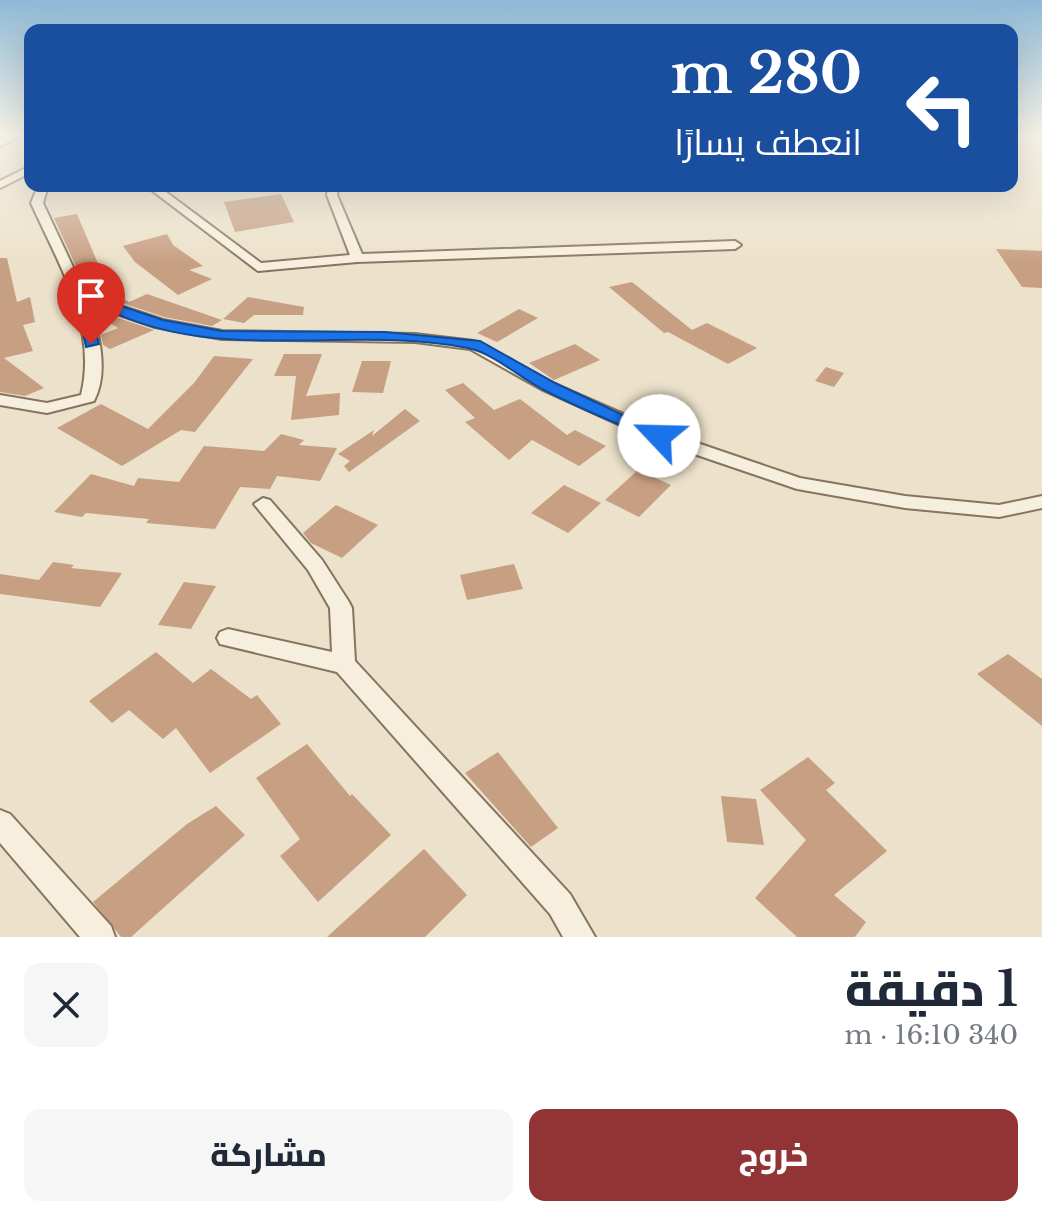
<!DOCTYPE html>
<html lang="ar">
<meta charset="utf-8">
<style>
:root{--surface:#fff;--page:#f6f6f7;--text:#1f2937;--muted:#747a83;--accent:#923435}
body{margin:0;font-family:"Libre Baskerville",Cairo,serif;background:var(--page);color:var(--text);direction:rtl;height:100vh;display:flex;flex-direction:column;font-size:30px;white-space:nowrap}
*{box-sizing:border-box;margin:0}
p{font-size:26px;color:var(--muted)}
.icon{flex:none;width:44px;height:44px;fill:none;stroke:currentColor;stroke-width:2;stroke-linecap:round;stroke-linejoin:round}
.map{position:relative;height:937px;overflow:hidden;direction:ltr}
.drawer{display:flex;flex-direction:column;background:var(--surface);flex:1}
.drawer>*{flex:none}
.banner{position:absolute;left:24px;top:24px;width:994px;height:168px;border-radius:16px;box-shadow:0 8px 32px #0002;direction:rtl;background:#1a4fa0;color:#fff;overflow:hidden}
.pin{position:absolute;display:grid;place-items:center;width:68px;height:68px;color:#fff;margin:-82px -34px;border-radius:50% 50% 50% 0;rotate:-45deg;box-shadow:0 0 8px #0007}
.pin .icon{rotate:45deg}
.me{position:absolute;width:88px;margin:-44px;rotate:294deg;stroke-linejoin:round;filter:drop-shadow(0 0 6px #0008)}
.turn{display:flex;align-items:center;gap:28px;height:168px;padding:0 24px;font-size:36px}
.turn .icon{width:104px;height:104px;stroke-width:2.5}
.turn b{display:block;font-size:56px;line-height:68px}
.round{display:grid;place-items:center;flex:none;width:84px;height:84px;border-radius:16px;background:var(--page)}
.summary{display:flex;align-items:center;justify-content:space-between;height:136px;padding:0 24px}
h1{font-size:48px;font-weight:800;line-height:60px}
.action{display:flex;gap:16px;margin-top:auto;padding:16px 24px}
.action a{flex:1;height:92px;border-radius:16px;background:var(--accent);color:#fff;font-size:32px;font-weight:800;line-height:92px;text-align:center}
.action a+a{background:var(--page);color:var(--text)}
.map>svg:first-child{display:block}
.building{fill:#c79f83}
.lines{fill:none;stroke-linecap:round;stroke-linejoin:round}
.minor-casing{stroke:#87745f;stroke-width:4}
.minor{fill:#f7efdd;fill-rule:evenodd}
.route{fill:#1a73e8;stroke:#114b97;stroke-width:2}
</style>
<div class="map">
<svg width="1042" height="937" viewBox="0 0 1042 937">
<rect width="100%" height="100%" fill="#ece1ca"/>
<g class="building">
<polygon points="281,194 294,222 235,232 224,202"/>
<polygon points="77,214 99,266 79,271 129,302 147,294 222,320 212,326 164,317 119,302 82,280 54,218"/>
<polygon points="167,234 173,245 203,266 189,270 212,279 178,295 135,262 123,246"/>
<polygon points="996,249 1042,251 1042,288 1022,287"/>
<polygon points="0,258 7,258 17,302 30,297 35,322 23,325 33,351 4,358 44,388 25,396 0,392"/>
<polygon points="632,282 692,330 707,323 757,348 728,364 668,332 664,333 609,287"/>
<polygon points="248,297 304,307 303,315 254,315 244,323 223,319"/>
<polygon points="93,305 107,314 154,330 110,349 103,345 101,335 118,328 95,314"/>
<polygon points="519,309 538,318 497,342 477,333"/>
<polygon points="575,344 600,360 554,380 529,363"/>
<polygon points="284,354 322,354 306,396 340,393 339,415 291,420 296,376 274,376"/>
<polygon points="214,356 253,359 195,432 181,430 122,466 57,428 101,404 148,429 194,383"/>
<polygon points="362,361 391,361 383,393 352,392"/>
<polygon points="826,367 844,373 834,387 815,381"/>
<polygon points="463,383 494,410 520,399 567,435 575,430 606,446 579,466 532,440 509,460 465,422 475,418 445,390"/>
<polygon points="405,409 420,421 349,472 344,466 350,461 338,454 374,430 372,436"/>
<polygon points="281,434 304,440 299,445 337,448 320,481 277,476 270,489 240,487 215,529 146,523 149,519 86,513 82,517 54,512 91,474 134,486 138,478 179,482 204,446 264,451"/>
<polygon points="638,470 671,485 639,517 605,500"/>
<polygon points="564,485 601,503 568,533 531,513"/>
<polygon points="336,505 378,525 342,558 311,543 303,533"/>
<polygon points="53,562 74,565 71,568 122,573 100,607 0,594 0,574 39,580"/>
<polygon points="514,564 523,589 467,600 460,575"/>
<polygon points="184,582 216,586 191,629 158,625"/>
<polygon points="156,652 193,683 211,669 251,699 257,695 281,724 210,773 176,728 163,739 129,710 112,723 89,701"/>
<polygon points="1008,654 1042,679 1042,726 977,674"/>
<polygon points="307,744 350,796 352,794 391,835 318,902 280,856 300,839 256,778"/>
<polygon points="498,752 558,828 531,847 465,773"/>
<polygon points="808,757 835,783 826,790 887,851 834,895 866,922 855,937 797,937 755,898 806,840 760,790"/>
<polygon points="721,796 756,799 764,845 727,842"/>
<polygon points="216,806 245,835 131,937 121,937 93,902 187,824"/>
<polygon points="424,849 467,895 425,937 327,937"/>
</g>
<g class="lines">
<defs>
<g id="minor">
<polygon points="12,134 24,134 0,146 0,139"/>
<polygon points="30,166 30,173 0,188 0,181"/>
<path d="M38 186H48L43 203 80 282 118 305 163 320 222 331 415 334 474 341 555 384 665 432 800 478 905 496 999 505 1042 496V508L999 517 905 508 797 489 653 440 543 390 470 349 415 342 222 339 155 327 108 311 87 298C98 329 110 370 94 401L47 413 0 405V395L47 403 81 395C98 327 58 263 31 203Z"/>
<polygon points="146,186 158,186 261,263 350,255 327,195 328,186 338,186 337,195 362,254 735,241 741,245 735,249 357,262 258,271"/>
<polygon points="263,498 270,500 322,560 349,602 352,608 355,661 570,894 595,937 563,937 550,914 337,672 220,644 217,638 220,632 228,629 332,652 330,608 308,570 254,504"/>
<polygon points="0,810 10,814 111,926 115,937 80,937 0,843"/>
</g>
</defs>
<use href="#minor" class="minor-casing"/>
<use href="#minor" class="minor"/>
</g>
<linearGradient id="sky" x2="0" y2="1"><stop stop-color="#8fb9d6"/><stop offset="0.51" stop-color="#f6f2e7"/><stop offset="1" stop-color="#f6f2e7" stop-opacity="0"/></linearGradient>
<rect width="1042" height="265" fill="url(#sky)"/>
<path class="route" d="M74 280 118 305 163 320 222 331 385 332 480 341 555 383 668 436 665 439H653C616 423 578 408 542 389 519 377 493 353 468 348 343 323 201 370 87 298L99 344 86 347 78 308 67 284Z"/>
</svg>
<div class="pin" style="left:91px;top:344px;background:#d93025"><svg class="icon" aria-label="arrive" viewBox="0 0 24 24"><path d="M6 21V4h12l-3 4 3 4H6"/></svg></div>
<svg class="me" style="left:659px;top:436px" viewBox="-20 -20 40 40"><circle r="19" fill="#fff"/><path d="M0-13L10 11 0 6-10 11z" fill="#1a73e8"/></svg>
<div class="banner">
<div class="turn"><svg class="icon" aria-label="left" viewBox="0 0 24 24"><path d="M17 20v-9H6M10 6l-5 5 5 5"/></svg><div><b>280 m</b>انعطف يسارًا</div></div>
</div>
</div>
<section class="drawer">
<div class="summary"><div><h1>1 دقيقة</h1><p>340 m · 16:10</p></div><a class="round"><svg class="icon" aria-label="close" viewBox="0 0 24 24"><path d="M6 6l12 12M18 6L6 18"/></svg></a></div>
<div class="action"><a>خروج</a><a>مشاركة</a></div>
</section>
